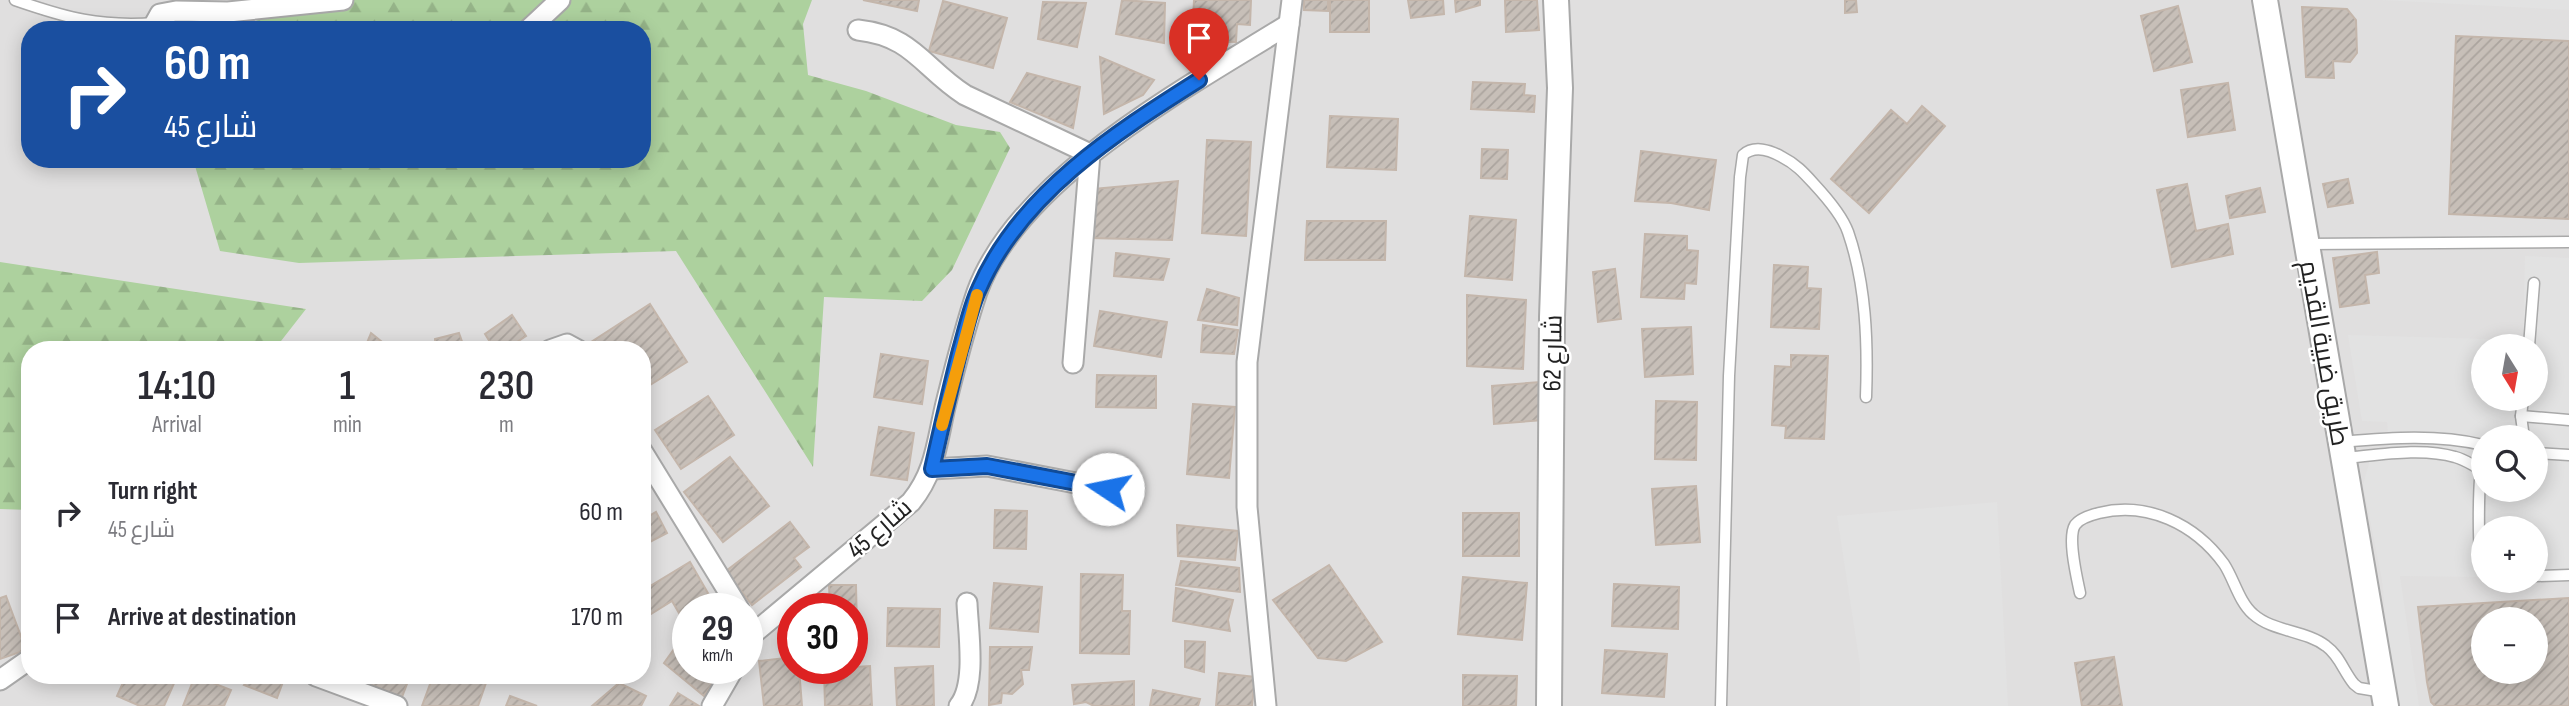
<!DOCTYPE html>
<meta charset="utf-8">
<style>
:root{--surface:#fff;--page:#f2f2f3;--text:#2b2b33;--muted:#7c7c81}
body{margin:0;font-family:"Sofia Sans Condensed",Cairo,sans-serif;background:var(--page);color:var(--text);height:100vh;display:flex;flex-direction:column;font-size:26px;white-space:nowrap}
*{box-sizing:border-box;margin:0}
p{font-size:23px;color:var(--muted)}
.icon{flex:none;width:38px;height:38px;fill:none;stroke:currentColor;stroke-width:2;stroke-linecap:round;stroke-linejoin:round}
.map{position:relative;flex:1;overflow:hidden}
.sheet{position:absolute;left:21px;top:341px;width:630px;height:343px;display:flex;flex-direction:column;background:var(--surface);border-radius:28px;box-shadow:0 4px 18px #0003}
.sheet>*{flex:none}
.top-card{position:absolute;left:21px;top:21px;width:630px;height:147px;border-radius:28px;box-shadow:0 4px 18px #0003;background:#1a4fa0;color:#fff;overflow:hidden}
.needle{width:46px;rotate:169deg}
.controls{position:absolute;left:2471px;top:334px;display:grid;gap:14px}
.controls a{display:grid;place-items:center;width:77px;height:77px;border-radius:50%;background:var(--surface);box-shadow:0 4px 18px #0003;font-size:35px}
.speed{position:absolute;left:672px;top:593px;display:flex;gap:14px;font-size:35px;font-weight:700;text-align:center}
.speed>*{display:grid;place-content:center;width:91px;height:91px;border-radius:50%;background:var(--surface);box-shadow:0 4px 18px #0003;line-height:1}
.speed small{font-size:18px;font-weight:400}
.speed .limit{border:10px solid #d22;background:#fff;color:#111}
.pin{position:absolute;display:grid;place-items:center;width:60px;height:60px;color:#fff;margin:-72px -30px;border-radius:50% 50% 50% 0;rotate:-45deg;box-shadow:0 0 7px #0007}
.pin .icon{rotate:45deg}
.me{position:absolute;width:77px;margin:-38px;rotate:281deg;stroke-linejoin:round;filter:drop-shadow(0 0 5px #0008)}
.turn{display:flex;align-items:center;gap:24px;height:147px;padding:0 28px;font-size:32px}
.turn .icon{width:91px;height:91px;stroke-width:2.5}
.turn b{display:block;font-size:49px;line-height:60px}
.eta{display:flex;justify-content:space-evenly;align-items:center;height:119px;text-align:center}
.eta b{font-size:42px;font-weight:600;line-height:49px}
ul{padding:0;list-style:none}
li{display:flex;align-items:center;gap:21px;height:105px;padding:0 28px}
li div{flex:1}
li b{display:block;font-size:26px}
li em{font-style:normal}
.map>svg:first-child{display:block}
.residential{fill:#e0dfdf;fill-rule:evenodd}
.forest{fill:url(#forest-firs)}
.parking{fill:#e2e2e2;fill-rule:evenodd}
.building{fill:url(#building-hatch);stroke:#c4b6ab;stroke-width:2;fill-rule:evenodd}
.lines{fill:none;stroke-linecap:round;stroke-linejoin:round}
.service-casing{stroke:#a9a9a9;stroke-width:13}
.minor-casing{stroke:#a9a9a9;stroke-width:23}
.tertiary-casing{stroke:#a9a9a9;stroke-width:28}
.service{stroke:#fff;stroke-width:10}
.minor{stroke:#fff;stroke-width:19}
.tertiary{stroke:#fff;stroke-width:24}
.route-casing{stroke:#114b97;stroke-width:18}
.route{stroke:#1a73e8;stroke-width:12}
.slow{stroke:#f59e0b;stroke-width:12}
.labels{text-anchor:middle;stroke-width:5;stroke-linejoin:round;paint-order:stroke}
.street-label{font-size:26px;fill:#222;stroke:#fff}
</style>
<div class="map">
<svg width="2569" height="706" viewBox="0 0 2569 706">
<defs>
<pattern id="forest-firs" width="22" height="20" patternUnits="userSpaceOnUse" patternTransform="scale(1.75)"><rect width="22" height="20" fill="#add19e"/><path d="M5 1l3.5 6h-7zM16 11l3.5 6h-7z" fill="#95b388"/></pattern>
<pattern id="building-hatch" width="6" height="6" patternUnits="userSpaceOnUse" patternTransform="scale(1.75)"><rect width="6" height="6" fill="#c7bfb8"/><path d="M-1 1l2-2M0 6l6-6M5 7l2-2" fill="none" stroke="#aba49e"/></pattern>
</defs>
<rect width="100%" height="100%" fill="#f2efe9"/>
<path class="residential" d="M0 0H2569V706H0ZM30 30H642V159H30ZM2483 346H2536V399H2483ZM30 350H642V676H30ZM2483 438H2536V490H2483ZM2483 528H2536V581H2483ZM688 609H747V668H688ZM793 609H852V668H793ZM2483 620H2536V672H2483Z"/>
<g class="forest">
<polygon points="279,0 812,0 803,24 808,75 866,91 956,125 1000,132 1010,148 952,270 922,301 824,297 813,467 676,251 299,263 220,251 193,159 642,159 642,30 246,30"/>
<polygon points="0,262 306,309 274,350 30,350 30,510 0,509"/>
</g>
<g class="parking">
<polygon points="2381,0 2569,0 2569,10"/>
<path d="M2525 256 2569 258V578L2536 577V528H2483V577L2400 576 2419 706H2394L2382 580 2363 485 2370 460 2390 456 2387 422 2362 421 2348 335 2523 340ZM2483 346H2536V399H2483ZM2483 438H2536V490H2483Z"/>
<polygon points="1997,502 2008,706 1860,706 1860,665 1837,516"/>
</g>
<g class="building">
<polygon points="863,0 919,0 917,11"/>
<polygon points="1122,0 1165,3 1164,43 1116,34"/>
<polygon points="1194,0 1251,0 1250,25 1237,24 1236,42 1192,41"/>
<polygon points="1304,0 1328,0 1328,11 1304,10"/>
<rect x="1330" y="0" width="39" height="32"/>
<polygon points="1408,0 1443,0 1444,14 1411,18"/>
<polygon points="1455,0 1480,0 1480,5 1456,12"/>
<polygon points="1505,0 1537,0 1539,30 1506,32"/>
<polygon points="1845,0 1856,0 1857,12 1845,13"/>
<polygon points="943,1 1007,18 993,68 929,51"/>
<polygon points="1043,2 1086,3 1077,47 1038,39"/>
<polygon points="2178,6 2192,62 2154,71 2141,16"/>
<polygon points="2302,7 2347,9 2356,20 2357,53 2350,62 2333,61 2334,78 2306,77"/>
<polygon points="2456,36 2569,41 2569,219 2449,214"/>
<polygon points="1100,57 1154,80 1143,95 1104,114"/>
<polygon points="1027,73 1080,87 1073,128 1010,102"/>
<polygon points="1473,82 1525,84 1524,95 1535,96 1534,112 1471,109"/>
<polygon points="2228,83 2235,130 2188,137 2181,90"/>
<polygon points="1922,106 1945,126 1869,213 1831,179 1891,110 1907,124"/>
<polygon points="1330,116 1398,119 1396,170 1327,167"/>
<polygon points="1207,140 1251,142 1246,236 1202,233"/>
<polygon points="1482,149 1508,150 1507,179 1481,178"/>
<polygon points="1641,151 1716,160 1709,210 1671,203 1635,201"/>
<polygon points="2348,179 2353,203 2328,207 2323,184"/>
<polygon points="1178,181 1172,240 1089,238 1094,189"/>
<polygon points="2187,184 2196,231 2228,224 2233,254 2172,267 2157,190"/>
<polygon points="2260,188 2265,212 2230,218 2226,196"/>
<polygon points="1470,216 1516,220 1512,280 1465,276"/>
<polygon points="1307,221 1386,221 1385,260 1305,260"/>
<polygon points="1645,234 1687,236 1687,250 1698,251 1696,284 1685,283 1684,299 1641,297"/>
<polygon points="2377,252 2379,273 2365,275 2369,303 2340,307 2333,258"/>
<polygon points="1116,253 1169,259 1163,280 1114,276"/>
<polygon points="1774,265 1808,267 1807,288 1821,289 1819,329 1771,327"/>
<polygon points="1615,269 1621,319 1598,322 1593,272"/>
<polygon points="1207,289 1239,298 1237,325 1198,320"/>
<polygon points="1467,295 1526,300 1523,369 1467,366"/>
<polygon points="650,304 687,362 642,390 642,350 592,350 588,344"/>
<polygon points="1100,311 1167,322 1161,357 1094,346"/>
<polygon points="512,315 526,336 505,350 495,350 485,334"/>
<polygon points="1203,325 1238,330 1234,354 1201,352"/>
<polygon points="1691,327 1693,374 1645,377 1642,329"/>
<polygon points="371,333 392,350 364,350"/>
<polygon points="459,333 465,350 436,350 435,339"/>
<polygon points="881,354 928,361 922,404 874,397"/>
<polygon points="1791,355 1828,356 1824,439 1785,438 1786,426 1772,425 1775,366 1791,367"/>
<polygon points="1097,375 1156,376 1156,408 1096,407"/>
<polygon points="1540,382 1543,420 1494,424 1492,386"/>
<polygon points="708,396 734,435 681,469 655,430"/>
<polygon points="1656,401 1697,402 1696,460 1655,459"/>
<polygon points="1193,404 1235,407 1229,478 1187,474"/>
<polygon points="879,427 914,433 907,480 871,475"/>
<polygon points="730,457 769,506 723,542 684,492"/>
<polygon points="1696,486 1700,542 1656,545 1652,489"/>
<polygon points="995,510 1027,511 1026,549 994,548"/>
<polygon points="656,512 667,533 642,546 642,520"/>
<rect x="1463" y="513" width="56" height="43"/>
<polygon points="790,522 809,547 794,558 801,567 752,605 726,571"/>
<polygon points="1177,525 1238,531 1235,560 1178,556"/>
<polygon points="1181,561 1239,568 1240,592 1176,585"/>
<polygon points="690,562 709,595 679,613 672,601 643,619 642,591"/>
<polygon points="1329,565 1382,642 1346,661 1318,658 1273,600"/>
<polygon points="1081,574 1123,575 1122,611 1130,611 1129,654 1080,653"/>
<polygon points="1463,577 1527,583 1522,640 1458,634"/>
<polygon points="994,583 1042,587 1038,632 990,628"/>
<polygon points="1614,584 1679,587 1678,629 1612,626"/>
<polygon points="829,585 856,585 857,630 852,630 852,609 811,609 830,608"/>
<polygon points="1176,588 1233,600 1228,620 1230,631 1173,621"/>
<polygon points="6,596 26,650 0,659 0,598"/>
<path d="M2569 598V706H2435L2431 702 2427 682 2418 607ZM2483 620H2536V672H2483Z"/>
<polygon points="888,608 940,609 939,647 887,646"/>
<polygon points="1185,641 1205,642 1204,672 1185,667"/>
<polygon points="677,645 688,653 688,668 723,668 704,696 664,663"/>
<polygon points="990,647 1032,647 1029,670 1021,670 1023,684 1012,694 1002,693 1001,703 989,705"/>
<polygon points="1605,650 1667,654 1664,697 1602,693"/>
<polygon points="793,657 793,668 799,668 802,706 764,706 759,661"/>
<polygon points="2114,657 2122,706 2082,706 2075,663"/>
<polygon points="870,666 872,706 825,706 824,669"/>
<polygon points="933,666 934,706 897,706 895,668"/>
<polygon points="1219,673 1255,677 1252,706 1216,706"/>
<polygon points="1463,675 1517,676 1516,706 1463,706"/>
<polygon points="126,676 141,676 150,680 152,676 162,676 175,681 164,706 140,706 117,696"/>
<polygon points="195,676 231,690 224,706 183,706"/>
<polygon points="251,676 277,676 284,679 277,698 244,685"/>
<polygon points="364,676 410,676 402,697 361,681"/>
<polygon points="433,676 465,676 486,683 478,706 422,706"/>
<polygon points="1134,681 1134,706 1094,706 1086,702 1074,704 1072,685"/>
<polygon points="619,683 646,696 641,706 592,706"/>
<polygon points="1153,690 1200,699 1198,706 1150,706"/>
<polygon points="678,693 699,706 670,706"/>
<polygon points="510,696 537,706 506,706"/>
</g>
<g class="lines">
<defs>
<g id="service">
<path d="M15 0C67 18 99 27 155 23"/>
<polyline points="2308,244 2569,242"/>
<polyline points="2529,346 2534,283"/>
<polyline points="2523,399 2521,416 2524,438"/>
<polyline points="2521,416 2569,420"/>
<path d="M2341 442C2390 438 2436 434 2483 445"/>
<polyline points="2536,453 2569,455"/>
<path d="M2344 458C2378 455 2422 447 2455 457 2464 459 2472 465 2480 469"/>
<path d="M2483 460C2478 474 2477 556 2483 569"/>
<polyline points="2536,576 2569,575"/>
<path d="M2080 593C2077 578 2067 538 2075 525 2080 518 2091 515 2099 513 2147 501 2195 524 2224 564 2234 579 2239 602 2253 614 2273 632 2305 630 2326 646 2339 655 2344 672 2354 684L2359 688 2383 692"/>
<path d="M1721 706 1729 376 1740 177 1743 155C1754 145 1770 150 1782 157 1796 164 1804 173 1814 184 1827 198 1842 215 1848 232 1866 284 1868 342 1866 397"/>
</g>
<g id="minor">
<polyline points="158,30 155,23 160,14 176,11 228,12 343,0"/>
<polyline points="528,30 560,0"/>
<path d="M858 30C913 36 922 67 965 95L1090 154 1073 363"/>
<polyline points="550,350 567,344 578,350"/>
<polyline points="642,451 739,609"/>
<polyline points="932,469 987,466 1107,489"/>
<path d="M747 645 754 633 911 502C937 470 937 438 947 399 956 363 965 327 977 292 1019 177 1190 86 1289 24"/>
<polyline points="316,676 397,706"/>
<polyline points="0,680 30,659"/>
<polyline points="712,706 734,668"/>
<path d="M959 706C977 684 968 631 967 603"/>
<polyline points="1266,706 1247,507 1247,362 1292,0"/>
</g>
<g id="tertiary">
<polyline points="2265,0 2386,706"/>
<polyline points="1549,706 1552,317 1560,88 1556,0"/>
</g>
</defs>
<use href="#service" class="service-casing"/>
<use href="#minor" class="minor-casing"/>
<use href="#tertiary" class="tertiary-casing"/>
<use href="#service" class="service"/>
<use href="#minor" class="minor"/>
<use href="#tertiary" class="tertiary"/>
</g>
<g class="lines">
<defs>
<path id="route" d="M1108 489 987 466 932 469C941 429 950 389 960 350 966 330 970 308 979 289 1020 194 1115 133 1199 80"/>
</defs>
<use href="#route" class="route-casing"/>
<use href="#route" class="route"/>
<polyline class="slow" points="942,425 977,295"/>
</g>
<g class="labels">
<g class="street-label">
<text transform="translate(1552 353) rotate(-89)" y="9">شارع 62</text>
<text transform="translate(2325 353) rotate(80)" y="9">طريق ضبية القديم</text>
<text transform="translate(879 528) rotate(-41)" y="9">شارع 45</text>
</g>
</g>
</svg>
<div class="controls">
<a><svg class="needle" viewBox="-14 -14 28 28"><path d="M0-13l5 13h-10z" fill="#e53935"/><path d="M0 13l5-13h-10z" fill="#7c7c81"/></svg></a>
<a><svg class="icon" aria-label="search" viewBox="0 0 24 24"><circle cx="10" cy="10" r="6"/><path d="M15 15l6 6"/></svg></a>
<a>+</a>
<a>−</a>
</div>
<div class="speed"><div>29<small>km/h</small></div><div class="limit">30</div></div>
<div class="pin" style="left:1199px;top:80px;background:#d93025"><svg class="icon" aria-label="arrive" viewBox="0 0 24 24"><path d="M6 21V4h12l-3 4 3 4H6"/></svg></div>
<svg class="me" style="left:1108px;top:489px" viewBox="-20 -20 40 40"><circle r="19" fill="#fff"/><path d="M0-13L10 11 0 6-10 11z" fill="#1a73e8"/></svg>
<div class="top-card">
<div class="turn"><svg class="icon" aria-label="right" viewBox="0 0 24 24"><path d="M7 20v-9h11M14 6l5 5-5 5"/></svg><div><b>60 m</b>شارع 45</div></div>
</div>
<section class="sheet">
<div class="eta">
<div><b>14:10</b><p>Arrival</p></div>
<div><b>1</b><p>min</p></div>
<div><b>230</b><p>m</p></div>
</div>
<ul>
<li><svg class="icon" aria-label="right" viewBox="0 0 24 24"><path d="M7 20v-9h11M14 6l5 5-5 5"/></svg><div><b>Turn right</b><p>شارع 45</p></div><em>60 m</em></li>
<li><svg class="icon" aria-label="arrive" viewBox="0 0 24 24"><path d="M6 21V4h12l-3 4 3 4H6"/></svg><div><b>Arrive at destination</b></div><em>170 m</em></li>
</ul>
</section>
</div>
